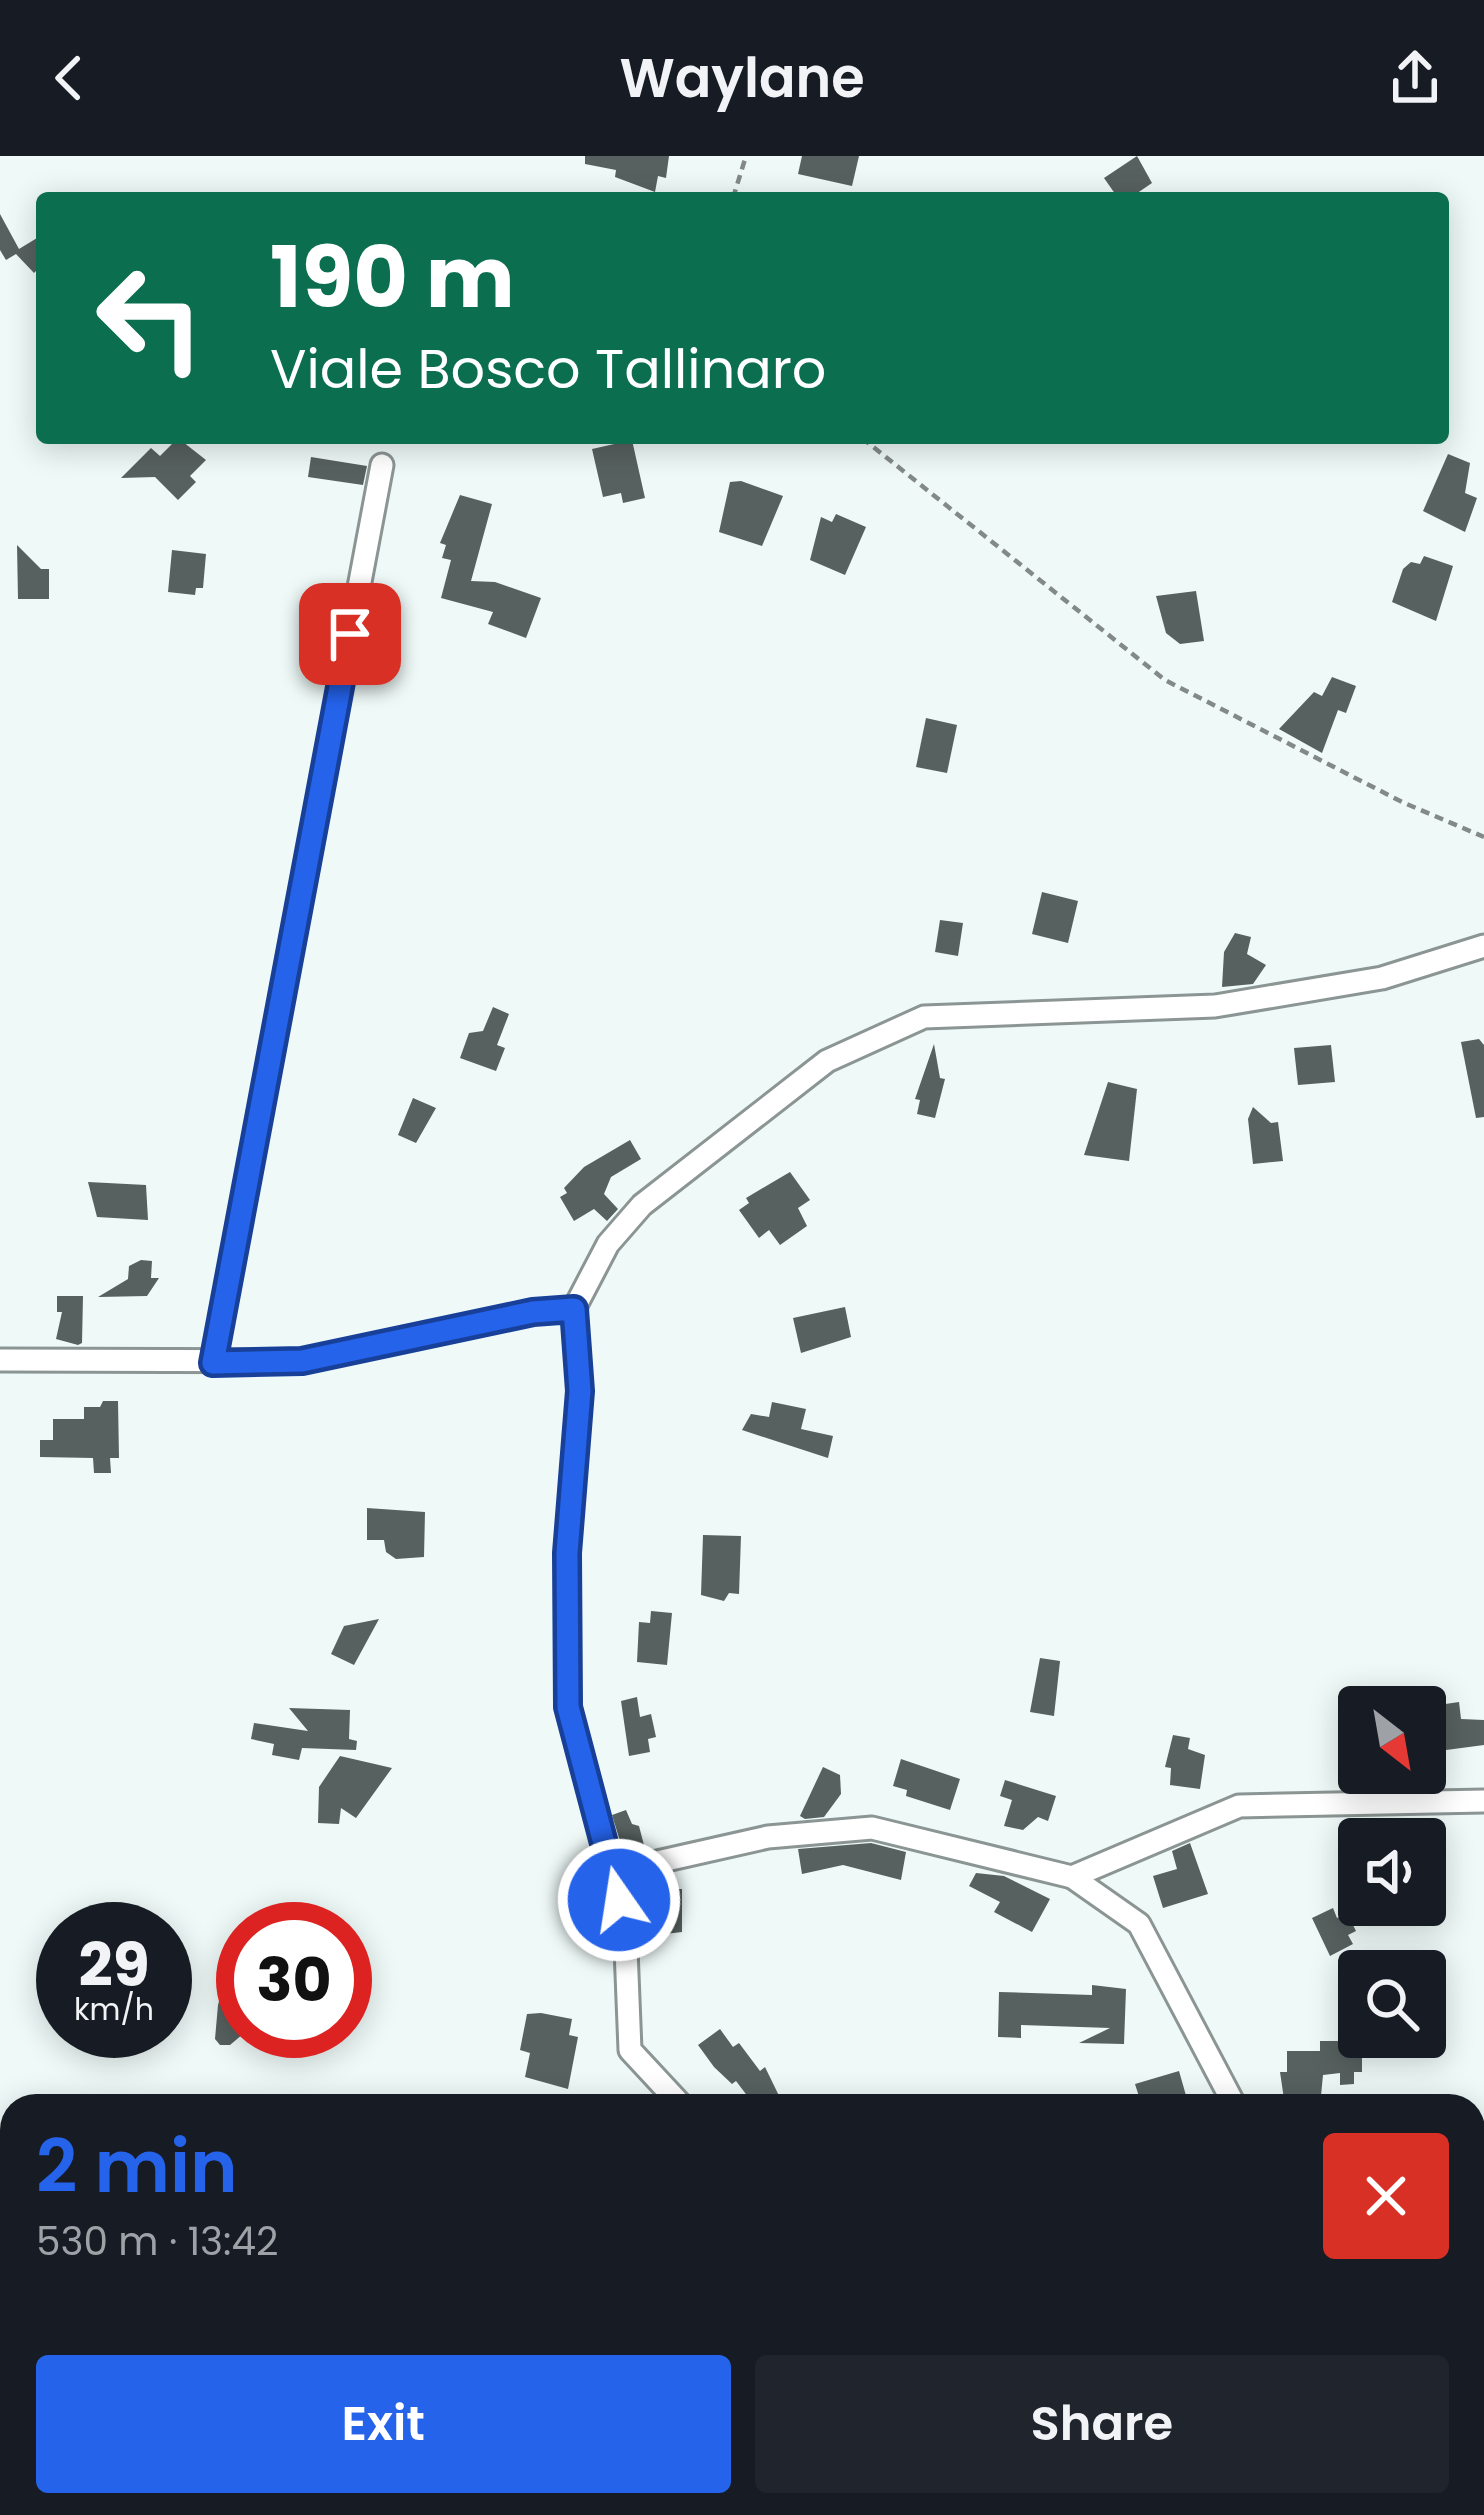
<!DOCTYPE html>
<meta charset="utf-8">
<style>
:root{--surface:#171b24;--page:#20242c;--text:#f1f3f6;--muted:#9ea1a6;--accent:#2563eb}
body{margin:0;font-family:Poppins,sans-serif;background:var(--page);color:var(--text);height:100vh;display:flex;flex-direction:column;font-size:45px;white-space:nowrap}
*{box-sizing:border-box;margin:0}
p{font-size:39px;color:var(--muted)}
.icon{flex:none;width:66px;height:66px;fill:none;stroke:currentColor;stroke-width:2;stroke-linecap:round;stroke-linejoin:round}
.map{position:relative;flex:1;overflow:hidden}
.side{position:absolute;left:0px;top:1938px;width:1485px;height:423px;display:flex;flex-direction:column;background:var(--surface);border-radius:36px 36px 0 0;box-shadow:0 6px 30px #0003}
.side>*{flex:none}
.banner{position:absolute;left:36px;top:36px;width:1413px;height:252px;border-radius:12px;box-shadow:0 6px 30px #0003;background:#0b6e4f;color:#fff;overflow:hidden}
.needle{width:78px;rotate:149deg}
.fabs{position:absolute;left:1338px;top:1530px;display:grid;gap:24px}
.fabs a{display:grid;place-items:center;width:108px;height:108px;border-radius:12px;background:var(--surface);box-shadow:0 6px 30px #0003;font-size:60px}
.speed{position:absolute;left:36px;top:1746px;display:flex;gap:24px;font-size:60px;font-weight:700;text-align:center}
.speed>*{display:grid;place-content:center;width:156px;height:156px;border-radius:50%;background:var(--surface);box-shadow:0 6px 30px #0003;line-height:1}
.speed small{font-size:30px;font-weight:400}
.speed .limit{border:18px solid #d22;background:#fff;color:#111}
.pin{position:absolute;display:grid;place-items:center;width:102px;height:102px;color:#fff;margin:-51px;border-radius:24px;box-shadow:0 6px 18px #0006}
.me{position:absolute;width:132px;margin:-66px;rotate:347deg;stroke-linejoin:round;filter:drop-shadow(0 0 9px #0008)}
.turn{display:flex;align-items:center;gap:42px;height:252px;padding:0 36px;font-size:54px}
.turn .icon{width:156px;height:156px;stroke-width:2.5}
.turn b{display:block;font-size:84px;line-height:102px}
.round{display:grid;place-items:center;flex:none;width:126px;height:126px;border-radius:12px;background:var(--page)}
.head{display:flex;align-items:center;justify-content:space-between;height:204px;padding:0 36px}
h1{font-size:72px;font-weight:600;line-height:90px;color:var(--accent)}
.cta{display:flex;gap:24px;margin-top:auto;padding:24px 36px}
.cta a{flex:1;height:138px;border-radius:12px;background:var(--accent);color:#fff;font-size:48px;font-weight:600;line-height:138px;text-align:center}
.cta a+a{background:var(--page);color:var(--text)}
header{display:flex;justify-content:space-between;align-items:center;height:156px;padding:0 36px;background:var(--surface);font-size:54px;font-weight:600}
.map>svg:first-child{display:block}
.building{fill:#57615f}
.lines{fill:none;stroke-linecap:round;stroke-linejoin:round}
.street-casing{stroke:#8b9593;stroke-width:27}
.path{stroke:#828988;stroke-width:4.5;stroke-dasharray:9 6;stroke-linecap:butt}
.street{stroke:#fff;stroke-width:21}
.route-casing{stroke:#184099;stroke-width:30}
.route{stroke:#2563eb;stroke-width:21}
</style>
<header><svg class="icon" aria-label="back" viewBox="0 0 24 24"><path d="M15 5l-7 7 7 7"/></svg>Waylane<svg class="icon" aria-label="share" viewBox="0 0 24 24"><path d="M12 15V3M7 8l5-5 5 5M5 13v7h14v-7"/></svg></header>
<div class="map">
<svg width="1484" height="2359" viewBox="0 0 1484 2359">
<rect width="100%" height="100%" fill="#effaf8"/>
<g class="building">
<polygon points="585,0 669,0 666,22 658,20 655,36 615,21 616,14 585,8"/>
<polygon points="802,0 859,0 852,30 798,18"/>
<polygon points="1137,0 1152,27 1130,42 1118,42 1104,22"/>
<polygon points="0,58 19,93 42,79 42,109 34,117 16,98 6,104 0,94"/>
<polygon points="178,282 206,304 190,320 196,326 178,344 155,321 121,322 151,292 160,300"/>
<polygon points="632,284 645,342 623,347 621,337 603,341 592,293"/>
<polygon points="1448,298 1470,307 1465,337 1477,342 1465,376 1423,355"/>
<polygon points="311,301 367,310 363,329 308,321"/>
<polygon points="741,325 783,340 762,390 719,376 730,326"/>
<polygon points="460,339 492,348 471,425 495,426 541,442 526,482 488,468 493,456 441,442 451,404 442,402 446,389 440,387"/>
<polygon points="836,358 866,371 845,419 810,404 821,361 832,366"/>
<polygon points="17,389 41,413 49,413 49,443 18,443"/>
<polygon points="172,394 206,398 203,432 196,432 195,439 168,436"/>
<polygon points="1424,400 1453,410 1436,465 1392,446 1403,413 1411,406 1420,408"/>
<polygon points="1196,435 1204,485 1180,488 1166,477 1156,440"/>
<polygon points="1332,521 1356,530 1346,557 1338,554 1322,597 1279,573 1314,536 1322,540"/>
<polygon points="926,562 957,569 947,617 916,611"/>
<polygon points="1042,736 1078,745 1068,787 1032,778"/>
<polygon points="940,764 963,767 958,800 935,796"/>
<polygon points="1235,777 1251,781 1247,798 1266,809 1253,828 1222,831 1224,796"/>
<polygon points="493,851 509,858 497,889 505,892 496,915 460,902 469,877 483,875"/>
<polygon points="1479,883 1484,889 1484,961 1476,962 1461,886"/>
<polygon points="934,888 940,922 945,923 935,962 917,958 920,944 915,943"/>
<polygon points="1331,889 1335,926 1298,929 1294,892"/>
<polygon points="1108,926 1137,933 1129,1005 1084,999"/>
<polygon points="413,942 436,952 416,987 398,979"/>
<polygon points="1253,951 1271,967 1278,966 1283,1005 1253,1008 1248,963"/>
<polygon points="630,984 641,1003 611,1021 604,1038 618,1053 607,1065 594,1053 574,1065 560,1041 567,1037 564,1032 584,1011"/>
<polygon points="790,1016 810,1044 798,1052 807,1070 780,1089 769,1074 759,1082 739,1054 749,1047 746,1042"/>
<polygon points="88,1026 146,1029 148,1064 97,1061"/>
<polygon points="141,1104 152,1105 151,1122 159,1122 147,1140 98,1141 128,1123 129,1110"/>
<polygon points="57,1140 83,1140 82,1187 78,1189 56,1183 62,1156 57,1156"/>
<polygon points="845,1151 851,1181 801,1197 793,1162"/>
<polygon points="103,1245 118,1245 119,1302 110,1302 111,1317 94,1317 93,1302 40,1301 40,1284 53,1284 53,1263 84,1263 84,1251 100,1251"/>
<polygon points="772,1246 806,1253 801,1273 833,1280 828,1302 742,1274 751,1258 769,1261"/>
<polygon points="367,1352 425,1356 424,1401 396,1403 386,1396 384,1384 367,1384"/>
<polygon points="703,1379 741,1380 739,1438 729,1437 724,1445 701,1439"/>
<polygon points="651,1455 672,1457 667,1509 637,1506 639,1466 650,1467"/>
<polygon points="379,1463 354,1509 331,1498 344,1470"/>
<polygon points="1040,1502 1060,1505 1054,1560 1030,1556"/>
<polygon points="637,1541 640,1561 651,1558 656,1581 648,1583 650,1596 629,1600 621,1545"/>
<polygon points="1459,1546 1461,1563 1484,1564 1484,1589 1431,1596 1425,1551"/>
<polygon points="289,1552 350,1554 349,1583 357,1585 356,1594 302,1592 299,1604 272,1599 274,1588 251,1583 254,1567 308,1575"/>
<polygon points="1173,1579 1190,1582 1188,1593 1205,1599 1200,1633 1170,1629 1171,1612 1165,1611"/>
<polygon points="340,1600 392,1612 356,1662 341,1652 339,1668 318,1667 319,1631"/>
<polygon points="901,1603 960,1623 950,1654 906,1640 907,1634 893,1630"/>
<polygon points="823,1611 840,1619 841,1638 824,1661 805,1663 800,1660"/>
<polygon points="1005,1624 1056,1640 1048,1665 1038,1661 1023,1674 1004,1670 1012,1644 1000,1640"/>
<polygon points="626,1654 632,1668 639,1670 645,1693 624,1698 612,1659"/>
<polygon points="871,1687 906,1696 901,1724 843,1709 802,1718 798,1693"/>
<polygon points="1190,1687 1208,1738 1163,1752 1153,1720 1177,1713 1172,1695"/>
<polygon points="976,1717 1004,1720 1050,1743 1032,1776 994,1756 1000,1746 969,1730"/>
<polygon points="675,1721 676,1733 682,1733 682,1776 665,1778 662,1742 639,1743 638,1726"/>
<polygon points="1333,1752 1337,1762 1347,1757 1356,1775 1348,1779 1353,1788 1330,1800 1312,1762"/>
<polygon points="235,1787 243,1787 243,1878 230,1889 220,1889 215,1883 218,1849"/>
<polygon points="1092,1829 1126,1833 1124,1888 1079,1887 1110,1872 1021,1869 1021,1882 998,1881 999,1836 1092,1839"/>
<polygon points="541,1857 572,1863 569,1879 578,1881 568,1933 525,1921 530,1897 520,1894 527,1858"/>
<polygon points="720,1873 733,1891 739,1887 760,1915 765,1911 784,1950 755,1950 736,1925 732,1928 714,1911 698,1889"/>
<polygon points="1338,1877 1355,1878 1355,1899 1362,1899 1362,1916 1354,1916 1354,1928 1340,1929 1340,1917 1323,1919 1320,1950 1285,1950 1280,1916 1287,1916 1287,1895 1320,1895 1320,1885 1339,1885"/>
<polygon points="1179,1915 1189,1950 1142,1950 1135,1928"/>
</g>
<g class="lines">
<defs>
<g id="street">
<polyline points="574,1153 608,1088 642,1049 827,905 924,861 1215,850 1382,822 1484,790"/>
<polyline points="574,1153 580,1235 567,1397 568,1551 625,1767 630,1894 682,1950"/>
<polyline points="0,1204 301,1205 533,1156 574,1153"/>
<polyline points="213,1207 382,309"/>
<polyline points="613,1716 768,1681 872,1672 1072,1721 1239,1650 1484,1645"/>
<polyline points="1072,1721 1139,1768 1235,1950"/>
<polyline points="957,2349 962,2359"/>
<polyline points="1301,2359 1323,2349"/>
</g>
</defs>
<use href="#street" class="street-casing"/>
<g class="path">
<polyline points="733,42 746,0"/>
<polyline points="862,282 1165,524 1402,646 1484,681"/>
</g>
<use href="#street" class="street"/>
</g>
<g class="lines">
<defs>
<polyline id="route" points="350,478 213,1207 302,1205 533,1156 574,1153 580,1235 567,1397 568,1551 619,1744"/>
</defs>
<use href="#route" class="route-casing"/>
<use href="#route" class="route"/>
</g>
</svg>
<div class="fabs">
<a><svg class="needle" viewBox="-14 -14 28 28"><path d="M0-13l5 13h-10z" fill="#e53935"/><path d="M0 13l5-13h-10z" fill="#9ea1a6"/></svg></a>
<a><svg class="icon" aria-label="sound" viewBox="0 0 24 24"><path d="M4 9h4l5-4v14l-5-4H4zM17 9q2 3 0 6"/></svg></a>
<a><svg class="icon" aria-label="search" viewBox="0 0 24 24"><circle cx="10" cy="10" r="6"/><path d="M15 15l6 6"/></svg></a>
</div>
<div class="speed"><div>29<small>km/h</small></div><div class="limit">30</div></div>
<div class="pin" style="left:350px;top:478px;background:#d93025"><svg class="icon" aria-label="arrive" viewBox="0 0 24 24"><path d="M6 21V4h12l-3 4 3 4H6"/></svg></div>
<svg class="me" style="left:619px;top:1744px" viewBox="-20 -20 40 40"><circle r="17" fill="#2563eb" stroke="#fff" stroke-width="3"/><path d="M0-11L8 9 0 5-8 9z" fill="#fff"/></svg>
<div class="banner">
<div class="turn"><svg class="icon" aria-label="left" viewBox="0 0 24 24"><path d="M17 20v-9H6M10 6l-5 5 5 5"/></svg><div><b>190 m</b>Viale Bosco Tallinaro</div></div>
</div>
<section class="side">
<div class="head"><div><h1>2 min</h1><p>530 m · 13:42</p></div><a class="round" style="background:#d93025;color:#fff"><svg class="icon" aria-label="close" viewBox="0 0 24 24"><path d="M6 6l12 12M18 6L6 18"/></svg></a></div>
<div class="cta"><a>Exit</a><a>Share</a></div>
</section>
</div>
